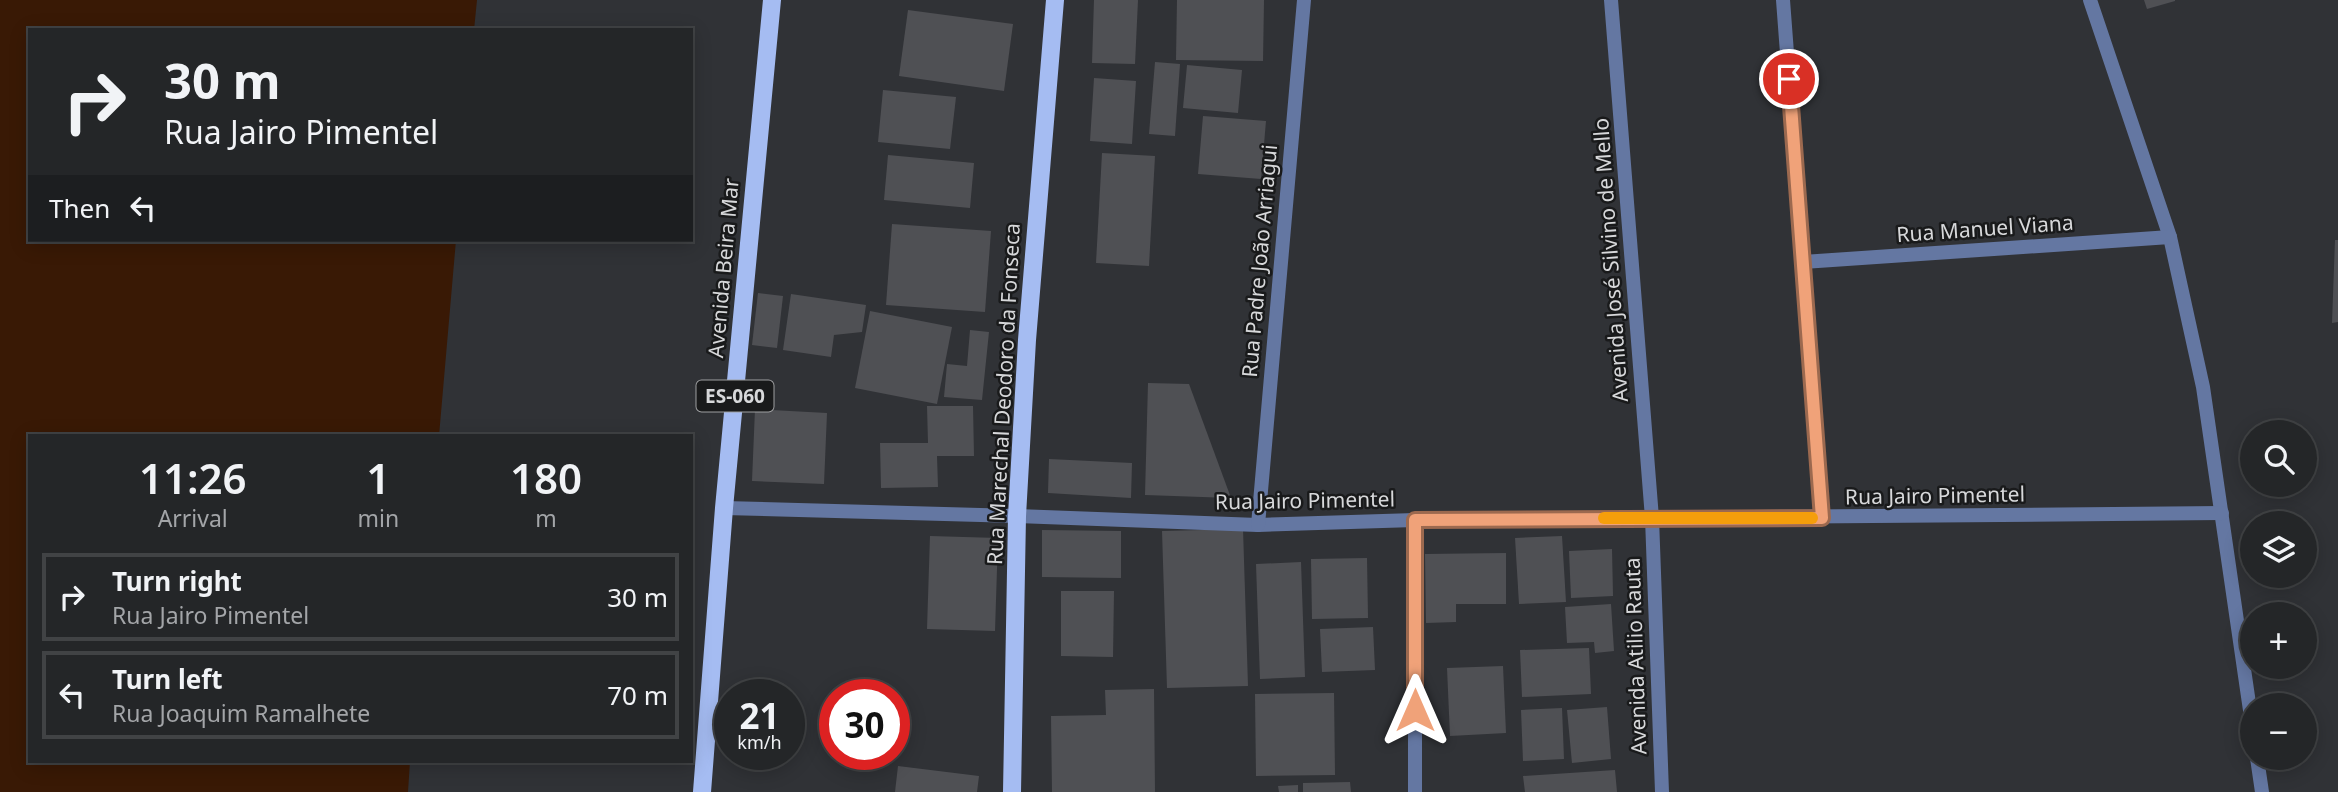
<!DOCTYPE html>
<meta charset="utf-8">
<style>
:root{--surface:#242628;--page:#2c2e30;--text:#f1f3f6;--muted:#a3a5a8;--line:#414345}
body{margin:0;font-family:"Noto Sans",sans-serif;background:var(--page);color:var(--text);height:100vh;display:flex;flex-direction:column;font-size:26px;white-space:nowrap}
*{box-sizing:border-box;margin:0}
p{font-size:23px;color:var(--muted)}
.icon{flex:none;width:38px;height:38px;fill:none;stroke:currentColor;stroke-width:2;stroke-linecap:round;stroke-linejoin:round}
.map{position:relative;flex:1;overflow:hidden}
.drawer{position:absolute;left:28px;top:434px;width:665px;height:329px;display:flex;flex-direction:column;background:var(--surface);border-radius:0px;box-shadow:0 4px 18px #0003,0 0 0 2px var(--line)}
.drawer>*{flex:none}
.top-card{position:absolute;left:28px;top:28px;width:665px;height:214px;border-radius:0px;box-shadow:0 4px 18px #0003,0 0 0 2px var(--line);background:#242628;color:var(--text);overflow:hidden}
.fabs{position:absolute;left:2240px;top:420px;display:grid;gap:14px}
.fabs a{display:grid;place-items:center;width:77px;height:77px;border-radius:50%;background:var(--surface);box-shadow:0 4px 18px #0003,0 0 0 2px var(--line);font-size:35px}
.speed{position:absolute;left:714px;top:679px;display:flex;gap:14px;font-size:35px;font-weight:700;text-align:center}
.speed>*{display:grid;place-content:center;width:91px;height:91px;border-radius:50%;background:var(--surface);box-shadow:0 4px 18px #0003,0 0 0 2px var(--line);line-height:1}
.speed small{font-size:18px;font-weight:400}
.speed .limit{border:10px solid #d22;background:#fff;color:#111}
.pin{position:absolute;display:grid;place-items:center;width:60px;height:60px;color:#fff;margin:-30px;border:4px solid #fff;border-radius:50%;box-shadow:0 2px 7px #0007}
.me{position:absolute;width:77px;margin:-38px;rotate:0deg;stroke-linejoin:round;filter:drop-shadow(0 0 5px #0008)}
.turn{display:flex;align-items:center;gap:24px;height:147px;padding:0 21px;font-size:32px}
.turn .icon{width:91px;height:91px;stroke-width:2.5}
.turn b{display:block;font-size:49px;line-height:60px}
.then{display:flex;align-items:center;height:66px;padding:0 21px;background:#0003;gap:14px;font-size:26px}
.eta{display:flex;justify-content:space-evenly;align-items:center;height:119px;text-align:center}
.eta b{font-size:42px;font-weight:600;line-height:49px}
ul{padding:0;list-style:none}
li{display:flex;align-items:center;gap:21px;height:88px;margin:0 14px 10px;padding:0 7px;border:4px solid var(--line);border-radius:0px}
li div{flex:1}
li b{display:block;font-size:26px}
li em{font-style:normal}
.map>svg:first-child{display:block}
.water{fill:#391905}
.building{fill:#4f5054}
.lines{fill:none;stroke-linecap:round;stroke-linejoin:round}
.street{stroke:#6477a2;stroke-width:14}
.primary{stroke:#a5bcf2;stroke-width:18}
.route-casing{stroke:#9c694f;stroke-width:18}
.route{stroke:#f0a279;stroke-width:12}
.slow{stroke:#f59e0b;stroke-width:12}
.labels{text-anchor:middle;stroke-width:5;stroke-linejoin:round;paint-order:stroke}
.shield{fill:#191a1b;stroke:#9e9fa1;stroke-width:2}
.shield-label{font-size:19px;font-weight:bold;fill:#d7d8da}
.street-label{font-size:21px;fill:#d7d8da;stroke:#191a1b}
</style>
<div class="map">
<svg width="2338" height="792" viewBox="0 0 2338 792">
<rect width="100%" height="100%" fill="#303236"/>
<polygon class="water" points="0,0 477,0 474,30 30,30 30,240 456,240 439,436 30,436 30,761 410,761 408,792 0,792"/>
<g class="building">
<polygon points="1094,0 1138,0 1135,64 1092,63"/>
<polygon points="1177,0 1264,0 1263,61 1176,60"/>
<polygon points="2144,0 2175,0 2175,1 2147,9"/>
<polygon points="908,10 1013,24 1004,91 899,76"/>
<polygon points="1155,62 1180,64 1175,136 1149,134"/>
<polygon points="1187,65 1242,70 1238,113 1183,108"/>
<polygon points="1094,78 1136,81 1132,144 1090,141"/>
<polygon points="883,90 956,97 950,149 878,142"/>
<polygon points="1203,116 1266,121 1261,179 1198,174"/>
<polygon points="1102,153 1155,156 1149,266 1096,263"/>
<polygon points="888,155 974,163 970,208 884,200"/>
<polygon points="892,224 991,231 985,312 886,305"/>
<polygon points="2335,240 2338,240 2338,322 2332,323"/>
<polygon points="758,293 783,296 777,348 752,345"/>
<polygon points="791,294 866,305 862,332 834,335 831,357 783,350"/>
<polygon points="870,311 952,327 937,404 855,388"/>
<polygon points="970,330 989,332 982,400 944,397 947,364 967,366"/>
<polygon points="1148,383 1189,384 1231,498 1145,495"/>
<polygon points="927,406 973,406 974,456 937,456 938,487 881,488 880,443 928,443"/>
<polygon points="755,409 827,413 824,484 752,481"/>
<polygon points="1049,459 1132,463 1131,498 1048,493"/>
<polygon points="1243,529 1248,686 1167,688 1162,531"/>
<polygon points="1042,530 1121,531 1121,578 1042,577"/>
<polygon points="930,536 998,538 995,631 927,629"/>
<polygon points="1562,536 1566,602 1519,604 1515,538"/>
<polygon points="1612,549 1613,596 1571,598 1569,551"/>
<polygon points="1506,553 1506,604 1456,604 1456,622 1426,623 1425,554"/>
<polygon points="1367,558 1368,618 1312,619 1311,559"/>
<polygon points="1301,562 1305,677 1260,679 1256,564"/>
<polygon points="1061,591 1114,591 1113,657 1061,656"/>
<polygon points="1611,604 1614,651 1595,653 1594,642 1567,643 1565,607"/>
<polygon points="1373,627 1375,670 1322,672 1320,629"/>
<polygon points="1589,648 1591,694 1522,697 1520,650"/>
<polygon points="1503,666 1506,733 1450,736 1447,668"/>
<polygon points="1154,689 1155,792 1052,792 1051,716 1106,715 1105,690"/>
<polygon points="1334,693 1335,775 1256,776 1255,694"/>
<polygon points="1607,707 1611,759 1572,763 1567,710"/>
<polygon points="1562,708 1564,759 1523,761 1521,710"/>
<polygon points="898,766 979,776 977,792 895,792"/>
<polygon points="1615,770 1617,792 1525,792 1523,776"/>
<polygon points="1350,782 1351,792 1303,792 1303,783"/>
<polygon points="1298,785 1298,792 1279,792 1278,786"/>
</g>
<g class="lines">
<g class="street">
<polyline points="1611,0 1652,518 1662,792"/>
<polyline points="1783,0 1822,518"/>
<polyline points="2090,0 2170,237 2203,387 2252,724"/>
<polyline points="1803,262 2170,237"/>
<polyline points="724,508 1017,516 1258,525 1415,520 2222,513"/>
<polyline points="1258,525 1304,0"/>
<polyline points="2257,758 2262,792"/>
<polyline points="1415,792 1415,520"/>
</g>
<g class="primary">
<polyline points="702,792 724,508 772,0"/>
<polyline points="1012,792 1017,516 1027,340 1055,0"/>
</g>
</g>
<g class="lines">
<defs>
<polyline id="route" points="1415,710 1415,520 1822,518 1789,79"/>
</defs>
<use href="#route" class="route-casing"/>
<use href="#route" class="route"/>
<polyline class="slow" points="1604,518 1812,518"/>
</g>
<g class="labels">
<rect class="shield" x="696.5" y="380.5" width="77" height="31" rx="5"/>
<g class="shield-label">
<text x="735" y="403">ES-060</text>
</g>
<g class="street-label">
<text transform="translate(1985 229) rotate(-4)" y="7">Rua Manuel Viana</text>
<text transform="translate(1611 260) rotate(-94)" y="7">Avenida José Silvino de Mello</text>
<text transform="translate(1260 261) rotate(-85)" y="7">Rua Padre João Arriagui</text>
<text transform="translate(724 268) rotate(-85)" y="7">Avenida Beira Mar</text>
<text transform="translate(1004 394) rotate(-87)" y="7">Rua Marechal Deodoro da Fonseca</text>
<text transform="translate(1935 496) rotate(-1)" y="7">Rua Jairo Pimentel</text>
<text transform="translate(1305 501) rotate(-1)" y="7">Rua Jairo Pimentel</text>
<text transform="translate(1636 656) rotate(-92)" y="7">Avenida Atilio Rauta</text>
</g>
</g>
</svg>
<div class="fabs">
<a><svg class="icon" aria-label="search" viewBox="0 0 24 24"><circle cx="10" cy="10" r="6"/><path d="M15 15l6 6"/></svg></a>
<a><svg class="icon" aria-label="layers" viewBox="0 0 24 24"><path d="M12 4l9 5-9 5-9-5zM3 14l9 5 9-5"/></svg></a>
<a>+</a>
<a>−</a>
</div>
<div class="speed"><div>21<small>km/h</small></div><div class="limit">30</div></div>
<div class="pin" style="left:1789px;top:79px;background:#d93025"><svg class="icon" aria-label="arrive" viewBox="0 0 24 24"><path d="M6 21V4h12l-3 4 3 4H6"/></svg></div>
<svg class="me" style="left:1415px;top:710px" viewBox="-20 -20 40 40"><path d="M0-17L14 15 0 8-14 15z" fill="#f0a279" stroke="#fff" stroke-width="4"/></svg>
<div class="top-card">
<div class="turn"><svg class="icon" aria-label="right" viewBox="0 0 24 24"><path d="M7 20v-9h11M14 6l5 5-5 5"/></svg><div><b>30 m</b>Rua Jairo Pimentel</div></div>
<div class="then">Then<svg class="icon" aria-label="left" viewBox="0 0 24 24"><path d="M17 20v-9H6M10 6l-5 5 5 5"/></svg></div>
</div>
<section class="drawer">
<div class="eta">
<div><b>11:26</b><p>Arrival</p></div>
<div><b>1</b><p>min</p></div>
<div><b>180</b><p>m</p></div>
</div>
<ul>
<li><svg class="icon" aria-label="right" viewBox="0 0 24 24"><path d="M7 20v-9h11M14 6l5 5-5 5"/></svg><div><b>Turn right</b><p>Rua Jairo Pimentel</p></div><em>30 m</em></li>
<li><svg class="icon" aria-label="left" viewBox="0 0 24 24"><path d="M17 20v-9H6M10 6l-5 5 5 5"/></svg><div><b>Turn left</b><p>Rua Joaquim Ramalhete</p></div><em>70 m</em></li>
</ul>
</section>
</div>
